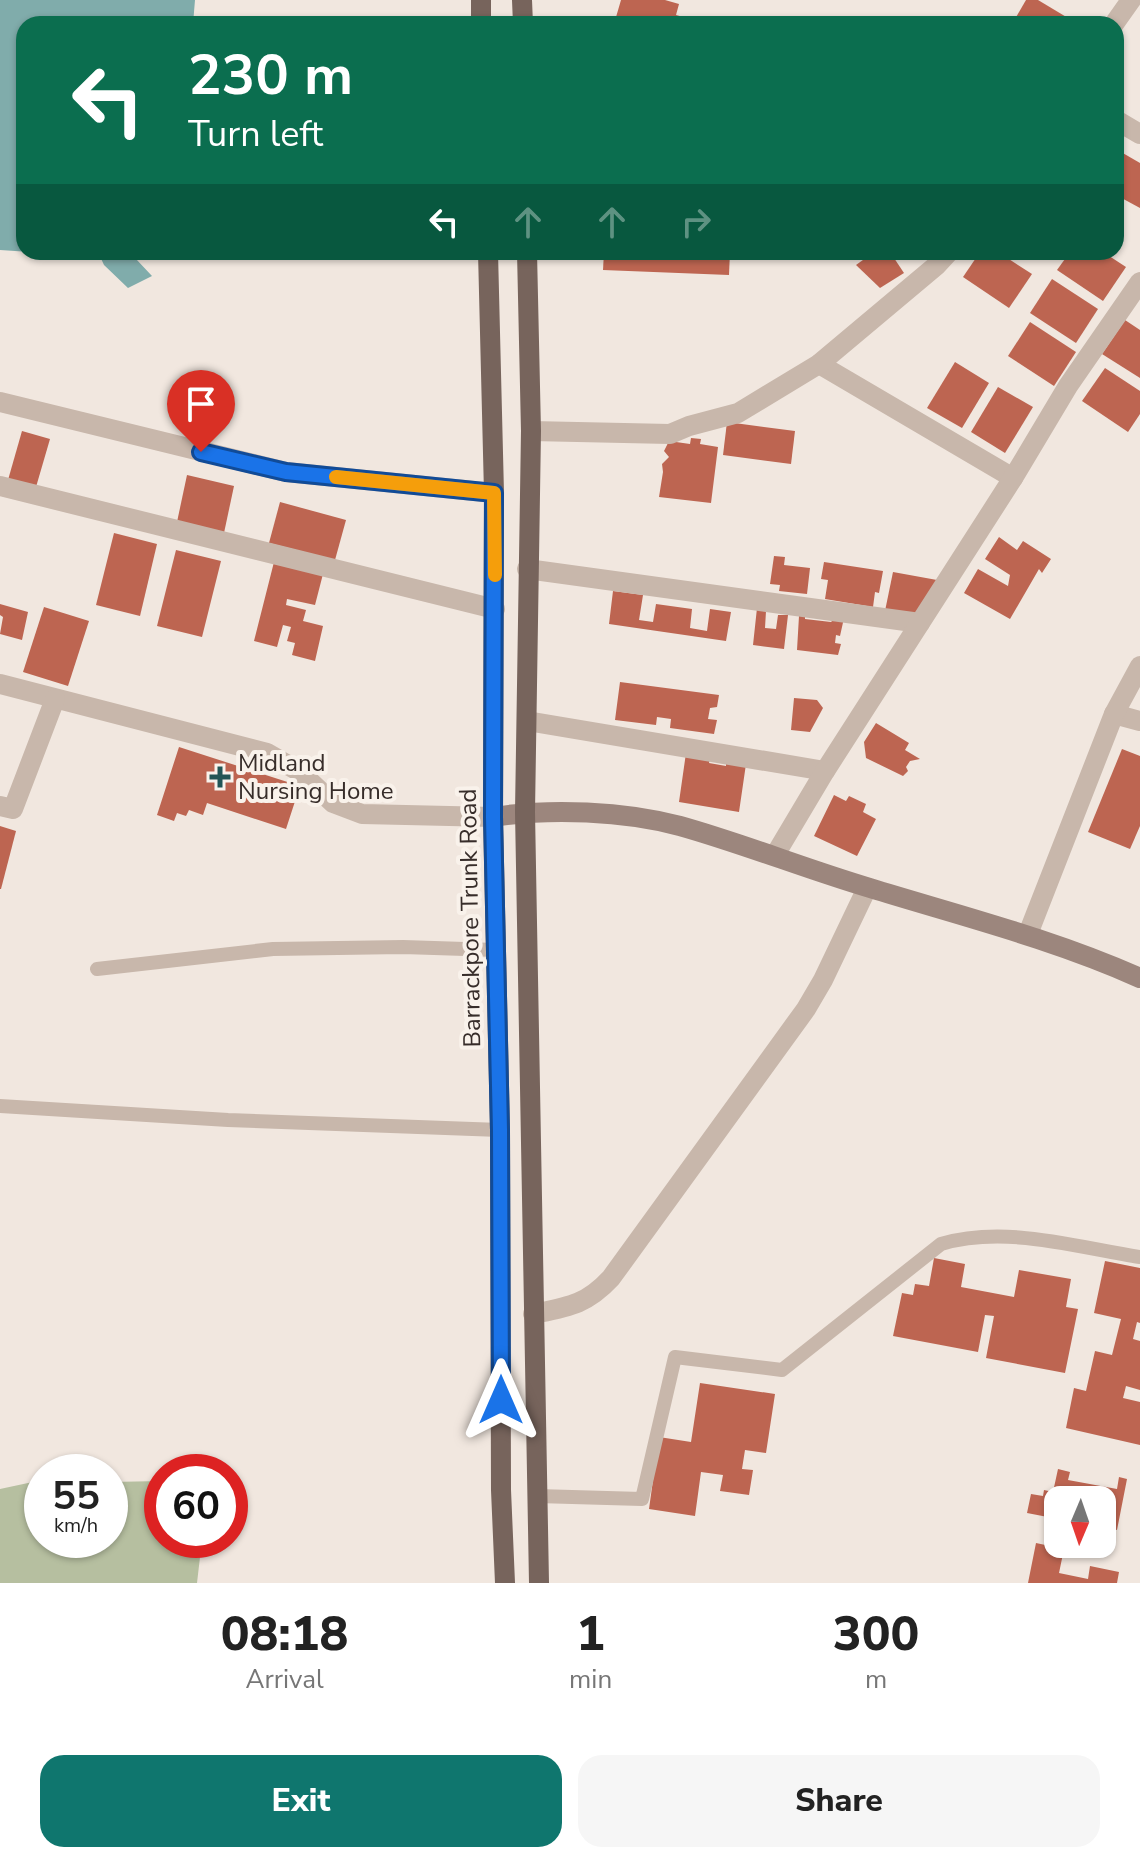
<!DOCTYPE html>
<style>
:root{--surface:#fff;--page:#f6f6f6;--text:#222;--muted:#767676;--accent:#0f766e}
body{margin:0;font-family:"Nunito Sans",sans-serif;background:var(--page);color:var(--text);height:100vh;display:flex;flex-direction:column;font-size:30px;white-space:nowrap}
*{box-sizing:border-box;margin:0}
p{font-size:26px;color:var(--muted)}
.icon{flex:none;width:44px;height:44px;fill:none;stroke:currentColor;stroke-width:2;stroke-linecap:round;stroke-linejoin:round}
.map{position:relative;height:1583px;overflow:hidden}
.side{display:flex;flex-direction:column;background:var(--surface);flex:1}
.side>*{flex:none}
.guide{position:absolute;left:16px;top:16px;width:1108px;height:244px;border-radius:24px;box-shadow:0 2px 6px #0004;background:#0b6e4f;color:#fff;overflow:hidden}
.needle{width:52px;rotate:182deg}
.fabs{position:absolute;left:1044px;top:1486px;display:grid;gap:16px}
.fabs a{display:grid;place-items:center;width:72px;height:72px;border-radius:16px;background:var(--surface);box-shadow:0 2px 6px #0004;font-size:40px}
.speed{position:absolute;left:24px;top:1454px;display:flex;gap:16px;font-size:40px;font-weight:700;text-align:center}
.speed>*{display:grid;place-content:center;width:104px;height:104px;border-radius:50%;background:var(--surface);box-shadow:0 2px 6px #0004;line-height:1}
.speed small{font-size:20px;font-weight:400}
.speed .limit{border:12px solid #d22;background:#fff;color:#111}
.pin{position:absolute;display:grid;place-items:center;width:68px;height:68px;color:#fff;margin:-82px -34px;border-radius:50% 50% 50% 0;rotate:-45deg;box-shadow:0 0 8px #0007}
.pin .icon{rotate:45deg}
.me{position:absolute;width:88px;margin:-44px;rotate:0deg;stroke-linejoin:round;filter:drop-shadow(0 0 6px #0008)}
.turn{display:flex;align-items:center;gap:28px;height:168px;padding:0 40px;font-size:36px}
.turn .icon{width:104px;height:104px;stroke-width:2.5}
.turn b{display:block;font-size:56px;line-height:68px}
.lanes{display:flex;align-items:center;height:76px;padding:0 40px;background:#0003;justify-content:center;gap:40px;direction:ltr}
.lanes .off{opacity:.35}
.eta{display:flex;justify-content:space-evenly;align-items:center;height:136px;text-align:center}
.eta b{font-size:48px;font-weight:800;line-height:56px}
.cta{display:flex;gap:16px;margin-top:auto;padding:16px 40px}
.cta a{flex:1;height:92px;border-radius:24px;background:var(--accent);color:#fff;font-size:32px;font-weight:800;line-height:92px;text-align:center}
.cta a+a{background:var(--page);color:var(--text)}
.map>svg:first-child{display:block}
.green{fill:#b6bfa0}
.water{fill:#80acab}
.building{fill:#bd6551}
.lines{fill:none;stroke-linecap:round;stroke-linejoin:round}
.lane{stroke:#c8b7ab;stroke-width:14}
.street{stroke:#c8b7ab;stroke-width:20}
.secondary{stroke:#9c867d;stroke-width:20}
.primary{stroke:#77645c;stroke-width:20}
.route-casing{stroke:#114b97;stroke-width:20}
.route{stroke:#1a73e8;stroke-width:14}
.slow{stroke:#f59e0b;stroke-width:14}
.poi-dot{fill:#255;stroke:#f9f2eb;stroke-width:3}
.labels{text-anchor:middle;stroke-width:8;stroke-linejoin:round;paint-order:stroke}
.poi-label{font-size:24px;fill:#372d2a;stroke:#f9f2eb;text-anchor:start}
.street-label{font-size:24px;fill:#372d2a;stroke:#f9f2eb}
</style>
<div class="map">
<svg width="1140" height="1583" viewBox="0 0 1140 1583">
<rect width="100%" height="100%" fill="#f1e7df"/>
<polygon class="green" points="42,1480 42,1540 110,1540 110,1482 162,1481 162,1540 202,1540 197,1583 0,1583 0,1489"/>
<g class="water">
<polygon points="0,0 195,0 193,24 24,24 24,252 61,252 60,254 0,250"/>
<polygon points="98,252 163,252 136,259 152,276 128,288 104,265"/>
</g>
<g class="building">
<polygon points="621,0 665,0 679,4 676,15 709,24 614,24"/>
<polygon points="1026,0 1038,0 1078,24 1012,24"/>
<polygon points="1121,152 1140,163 1140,208 1116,195 1116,162"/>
<polygon points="604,252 730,252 729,275 603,270"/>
<polygon points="874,252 890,252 904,273 880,288 856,265"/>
<polygon points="980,252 998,252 1032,274 1009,308 963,277"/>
<polygon points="1070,252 1103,252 1126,267 1103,301 1057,270"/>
<polygon points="1052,279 1098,309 1076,343 1030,313"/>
<polygon points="1125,320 1140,330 1140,378 1102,354"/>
<polygon points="1030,322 1076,352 1054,386 1008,356"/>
<polygon points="955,362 989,383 962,428 927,408"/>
<polygon points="1105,368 1140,391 1140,414 1128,432 1082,401"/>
<polygon points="998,387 1033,407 1005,453 971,432"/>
<polygon points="727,422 795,431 791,464 723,455"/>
<polygon points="22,431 50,439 36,487 8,480"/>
<polygon points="691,438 701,439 700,444 718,447 711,503 659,497 663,472 662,464 669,457 664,451 669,441 690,444"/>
<polygon points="187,475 234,486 224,533 177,522"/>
<polygon points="280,502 346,520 335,560 269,543"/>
<polygon points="114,533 157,544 140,616 96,605"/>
<polygon points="999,537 1017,550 1023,541 1051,559 1042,573 1039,569 1010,619 964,593 978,569 1008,586 1010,575 985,559"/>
<polygon points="176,550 221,561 202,637 157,626"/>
<polygon points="774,556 785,557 784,565 810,568 807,594 779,591 780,585 770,584"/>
<polygon points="274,562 323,574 315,605 287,599 286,605 306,610 303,621 323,626 315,661 292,655 295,643 287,641 291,627 283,625 277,647 254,641"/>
<polygon points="824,562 883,571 879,593 875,592 873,607 825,599 828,580 821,579"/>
<polygon points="893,572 937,580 913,617 885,611"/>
<polygon points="613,591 643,595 639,620 653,622 656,604 692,609 690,628 707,631 710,609 731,612 726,641 609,624"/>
<polygon points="0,604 28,612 22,640 0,634 3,617 0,615"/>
<polygon points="44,607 89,621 68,686 23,672"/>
<polygon points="757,608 766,611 765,628 776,629 778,615 788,615 784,649 753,645"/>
<polygon points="799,616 805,616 805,619 831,622 836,617 844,618 840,636 836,635 835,643 841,644 838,655 797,650"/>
<polygon points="620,682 719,695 717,707 710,708 708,719 717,720 714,734 670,728 671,719 657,717 656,725 615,720"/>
<polygon points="794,698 817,700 823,708 810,732 791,730"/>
<polygon points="876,723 909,743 905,750 920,759 910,761 906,767 908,771 903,776 866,758 864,742"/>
<polygon points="179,747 300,786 286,829 207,803 203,815 189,810 186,816 177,813 174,821 157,815"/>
<polygon points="1122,749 1140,756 1140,826 1130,849 1088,832"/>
<polygon points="686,753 710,757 709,763 726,766 726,760 746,764 739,812 679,802"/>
<polygon points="834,795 846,801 849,796 866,804 863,812 876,819 857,856 814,836"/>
<polygon points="0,826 16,831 1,889 0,889"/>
<polygon points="934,1258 965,1264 961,1287 1014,1297 1019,1270 1071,1279 1066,1307 1078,1309 1065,1373 986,1358 994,1316 985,1315 978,1352 893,1336 902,1293 913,1295 915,1284 929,1286"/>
<polygon points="1105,1261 1140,1268 1140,1323 1137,1322 1133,1339 1140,1341 1140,1390 1126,1386 1123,1398 1140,1402 1140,1445 1066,1428 1074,1388 1086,1391 1095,1351 1112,1355 1121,1319 1094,1313"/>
<polygon points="700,1383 775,1394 766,1453 745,1450 742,1469 753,1470 749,1495 720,1491 723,1475 701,1472 695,1516 649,1509 659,1437 691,1442"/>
<polygon points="1058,1469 1070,1472 1068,1480 1117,1489 1119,1477 1127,1479 1117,1530 1102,1527 1102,1500 1058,1500 1058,1519 1027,1513 1031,1494 1043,1496 1044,1490 1053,1492"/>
<polygon points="1036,1543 1064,1549 1059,1573 1088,1579 1090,1566 1119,1572 1117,1583 1028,1583"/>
</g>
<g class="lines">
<g class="lane">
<polyline points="97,969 273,949 403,947 496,950"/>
<polyline points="0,1106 228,1120 500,1130"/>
<path d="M537 1496 642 1499 675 1357 782 1370 941 1244C1005 1225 1076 1247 1140 1257"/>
</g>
<g class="street">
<polyline points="1114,24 1131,0"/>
<polyline points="1116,120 1140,134"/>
<polyline points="819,364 1013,478"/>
<polyline points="0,402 286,472 494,493"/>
<polyline points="531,431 670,434 689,426 738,413 819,364 937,265 949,252"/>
<polyline points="0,486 495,609"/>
<polyline points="527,569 920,623"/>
<polyline points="0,684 267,753 300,772 333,803 362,814 493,817"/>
<polyline points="1114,714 1140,721"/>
<polyline points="527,721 825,771"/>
<polyline points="0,806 13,809 55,699"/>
<polyline points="775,855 825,771 1013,478 1068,386 1140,282"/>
<polyline points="1028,934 1114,714 1140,666"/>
<path d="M533 1314C568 1307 586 1305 611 1278L806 1009 823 980 867 888"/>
</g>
<path class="secondary" d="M493 817C550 808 624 811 680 826 744 844 806 869 870 888 961 916 1053 939 1140 978"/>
<g class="primary">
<polyline points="481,0 481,24"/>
<polyline points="522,0 523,24"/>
<polyline points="488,252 494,493 493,817 500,1130 501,1490 505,1583"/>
<polyline points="527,252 531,431 525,812 539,1583"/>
</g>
</g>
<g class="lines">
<defs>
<polyline id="route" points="201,452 286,472 494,493 493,817 500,1130 501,1400"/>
</defs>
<use href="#route" class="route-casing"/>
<use href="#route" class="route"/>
<polyline class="slow" points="336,477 494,493 495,575"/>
</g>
<path class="poi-dot" d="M216 765h8v8h8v8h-8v8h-8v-8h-8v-8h8z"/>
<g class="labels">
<g class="poi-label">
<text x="238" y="771">Midland<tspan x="238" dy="28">Nursing Home</tspan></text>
</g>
<g class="street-label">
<text transform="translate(470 918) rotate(-91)" y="8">Barrackpore Trunk Road</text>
</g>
</g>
</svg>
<div class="fabs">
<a><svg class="needle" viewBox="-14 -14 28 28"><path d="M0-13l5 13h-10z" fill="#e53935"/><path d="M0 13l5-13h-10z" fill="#767676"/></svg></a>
</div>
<div class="speed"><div>55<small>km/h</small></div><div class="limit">60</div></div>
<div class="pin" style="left:201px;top:452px;background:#d93025"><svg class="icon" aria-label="arrive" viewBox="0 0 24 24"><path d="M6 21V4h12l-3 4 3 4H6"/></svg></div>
<svg class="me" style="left:501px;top:1400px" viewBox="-20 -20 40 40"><path d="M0-17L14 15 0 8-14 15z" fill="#1a73e8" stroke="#fff" stroke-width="4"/></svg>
<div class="guide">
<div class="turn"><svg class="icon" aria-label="left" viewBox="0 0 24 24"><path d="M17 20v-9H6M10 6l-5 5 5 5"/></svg><div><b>230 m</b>Turn left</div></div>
<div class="lanes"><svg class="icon" aria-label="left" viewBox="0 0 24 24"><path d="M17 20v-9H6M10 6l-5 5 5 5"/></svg><svg class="icon off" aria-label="ahead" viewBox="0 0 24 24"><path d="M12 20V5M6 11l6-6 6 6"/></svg><svg class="icon off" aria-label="ahead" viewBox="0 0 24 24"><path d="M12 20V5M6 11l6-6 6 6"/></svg><svg class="icon off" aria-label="right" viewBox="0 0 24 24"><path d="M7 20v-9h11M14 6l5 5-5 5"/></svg></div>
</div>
</div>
<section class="side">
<div class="eta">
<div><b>08:18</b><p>Arrival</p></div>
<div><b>1</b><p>min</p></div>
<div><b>300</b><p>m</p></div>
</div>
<div class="cta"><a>Exit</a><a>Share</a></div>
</section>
